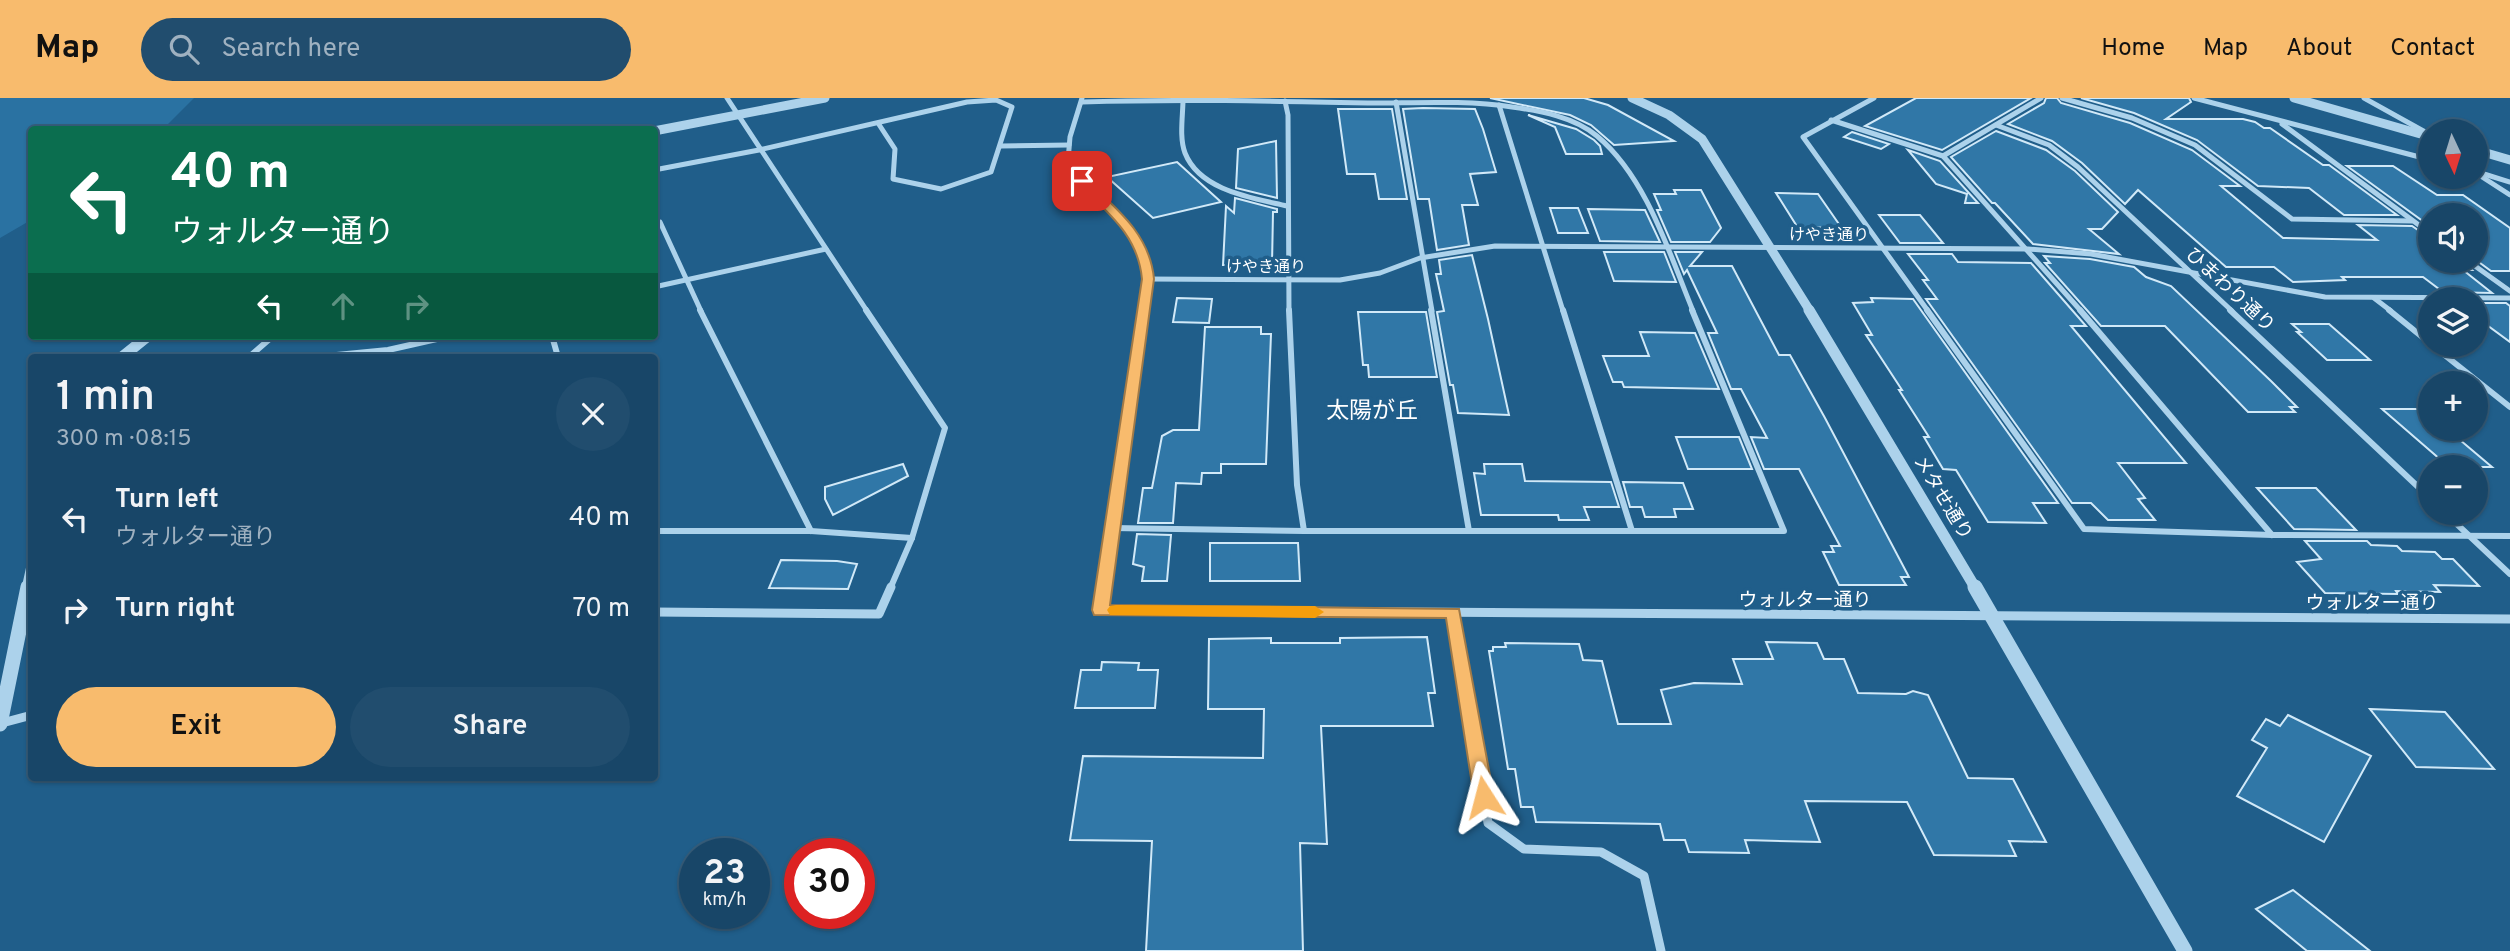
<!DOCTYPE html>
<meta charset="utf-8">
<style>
:root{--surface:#184668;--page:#214d6e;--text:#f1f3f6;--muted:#9fb1c0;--line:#365e7c;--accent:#f8bb6d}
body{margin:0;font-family:Overpass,"Noto Sans JP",sans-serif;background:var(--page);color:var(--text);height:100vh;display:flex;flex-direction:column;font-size:26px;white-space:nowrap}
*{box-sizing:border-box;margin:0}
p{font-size:23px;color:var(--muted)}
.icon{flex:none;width:38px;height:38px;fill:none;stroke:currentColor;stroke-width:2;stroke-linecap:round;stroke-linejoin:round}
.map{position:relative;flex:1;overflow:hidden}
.drawer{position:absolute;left:28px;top:256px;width:630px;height:427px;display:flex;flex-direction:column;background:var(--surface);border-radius:7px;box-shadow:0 2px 5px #0004,0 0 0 2px var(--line)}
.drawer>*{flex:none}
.guide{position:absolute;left:28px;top:28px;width:630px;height:214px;border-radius:7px;box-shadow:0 2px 5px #0004,0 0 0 2px var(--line);background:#0b6e4f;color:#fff;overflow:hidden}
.needle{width:46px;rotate:176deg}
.controls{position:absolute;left:2418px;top:21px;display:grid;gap:14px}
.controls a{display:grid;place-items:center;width:70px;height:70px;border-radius:50%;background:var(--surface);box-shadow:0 2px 5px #0004,0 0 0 2px var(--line);font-size:35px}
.speed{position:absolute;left:679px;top:740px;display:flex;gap:14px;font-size:35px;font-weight:700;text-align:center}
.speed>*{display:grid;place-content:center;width:91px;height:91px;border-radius:50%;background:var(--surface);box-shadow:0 2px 5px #0004,0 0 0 2px var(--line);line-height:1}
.speed small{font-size:18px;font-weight:400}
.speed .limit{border:10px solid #d22;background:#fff;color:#111}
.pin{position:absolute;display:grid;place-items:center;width:60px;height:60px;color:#fff;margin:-30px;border-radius:14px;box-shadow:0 4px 10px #0006}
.me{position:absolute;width:77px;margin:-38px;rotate:351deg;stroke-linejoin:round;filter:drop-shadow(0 0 5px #0008)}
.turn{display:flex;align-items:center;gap:24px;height:147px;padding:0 28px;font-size:32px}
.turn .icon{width:91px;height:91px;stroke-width:2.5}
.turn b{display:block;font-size:49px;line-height:60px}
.lanes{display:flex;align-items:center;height:66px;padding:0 28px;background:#0003;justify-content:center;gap:35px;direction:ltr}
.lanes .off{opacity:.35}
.round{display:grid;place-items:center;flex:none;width:74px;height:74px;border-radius:37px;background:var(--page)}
.summary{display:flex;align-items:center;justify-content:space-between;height:119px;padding:0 28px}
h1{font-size:42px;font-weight:600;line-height:52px}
.primary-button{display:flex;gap:14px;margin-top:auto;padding:14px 28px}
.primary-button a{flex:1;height:80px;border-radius:42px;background:var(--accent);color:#111;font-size:28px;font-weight:600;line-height:80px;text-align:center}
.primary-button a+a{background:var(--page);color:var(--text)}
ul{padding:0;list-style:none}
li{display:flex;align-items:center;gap:21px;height:91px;padding:0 28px}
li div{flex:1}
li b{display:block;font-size:26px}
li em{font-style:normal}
header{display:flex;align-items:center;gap:42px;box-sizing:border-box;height:98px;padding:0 35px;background:var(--accent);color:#111}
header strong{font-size:33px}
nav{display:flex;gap:38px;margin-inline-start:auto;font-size:24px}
.search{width:490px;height:63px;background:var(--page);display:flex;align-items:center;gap:18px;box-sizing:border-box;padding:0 24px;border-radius:38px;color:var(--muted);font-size:26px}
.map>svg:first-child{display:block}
.green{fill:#2a72a2}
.building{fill:#3077a7;stroke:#d1e9f8;stroke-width:2}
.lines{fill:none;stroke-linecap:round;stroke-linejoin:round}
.minor-far2{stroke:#acd2eb;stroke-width:5}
.minor-far1{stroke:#acd2eb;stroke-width:6}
.minor{stroke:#acd2eb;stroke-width:9}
.tertiary-far2{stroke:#acd2eb;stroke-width:9}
.tertiary-far1{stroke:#acd2eb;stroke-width:11}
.tertiary{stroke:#acd2eb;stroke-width:15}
.route{fill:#f8bb6d;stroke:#a17a47;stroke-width:2}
.slow{fill:#f59e0b}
.labels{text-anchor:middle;stroke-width:7;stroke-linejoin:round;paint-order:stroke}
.far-street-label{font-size:16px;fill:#fff;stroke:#205e8a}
.street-label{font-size:19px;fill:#fff;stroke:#205e8a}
.quarter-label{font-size:23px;fill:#fff;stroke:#205e8a}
</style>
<header>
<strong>Map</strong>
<div class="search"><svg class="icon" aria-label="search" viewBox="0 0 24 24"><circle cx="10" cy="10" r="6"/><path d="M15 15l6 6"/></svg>Search here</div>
<nav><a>Home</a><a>Map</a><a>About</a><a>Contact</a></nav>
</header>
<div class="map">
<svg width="2510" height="853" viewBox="0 0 2510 853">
<rect width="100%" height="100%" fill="#205e8a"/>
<polygon class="green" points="0,0 194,0 163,31 32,32 31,122 0,140"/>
<g class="building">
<polygon points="1490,0 1584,0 1608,7 1674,43 1614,47 1591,27 1570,17"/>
<polygon points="1916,0 2031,0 1942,52 1865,28"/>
<polygon points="2046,0 2057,0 2061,5 2130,25 2192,52 2240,88 2221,88 2283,140 2377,142 2358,127 2412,128 2431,141 2431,163 2463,163 2472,172 2463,172 2492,195 2443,194 2423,179 2342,179 2345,182 2293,184 2274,169 2226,169 2138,92 2125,106 2082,65 2052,43 2008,26 2044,5"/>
<polygon points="2081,0 2189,0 2191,4 2166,21 2243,21 2255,24 2264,30 2270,30 2323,67 2329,67 2397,117 2344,117 2309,90 2258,88 2197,42 2134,15"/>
<polygon points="1423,10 1475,11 1483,31 1496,74 1470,76 1478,107 1462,107 1469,147 1437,152 1429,101 1418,101 1403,11"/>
<polygon points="1338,11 1392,11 1407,101 1379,101 1375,76 1347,76"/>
<polygon points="1528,17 1576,31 1594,42 1600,48 1602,56 1566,56 1555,29"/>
<polygon points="1996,33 2046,52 2075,73 2118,114 2102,131 2089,131 2119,156 2033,146 1995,105 1992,105 1951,59"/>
<polygon points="1852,34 1889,46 1881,51 1844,39"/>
<polygon points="1276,43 1277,100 1236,90 1238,51"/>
<polygon points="1908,52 1940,63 1978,105 1965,105 1967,96 1936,86"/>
<polygon points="1177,64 1221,104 1153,120 1107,79"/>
<polygon points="2347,68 2393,68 2437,97 2463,97 2510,130 2510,173 2491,173 2476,162 2476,117 2431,117 2431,129"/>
<polygon points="1674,92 1701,92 1721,130 1710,144 1671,144 1657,112 1661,112 1654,96 1676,96"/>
<polygon points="1776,95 1818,96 1841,129 1798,130"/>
<polygon points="1235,100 1277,111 1277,114 1273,114 1272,167 1223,167 1226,108 1234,115"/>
<polygon points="1550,110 1578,110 1588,135 1558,135"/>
<polygon points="1588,111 1645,112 1660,144 1600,143"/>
<polygon points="1879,117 1920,117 1943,145 1900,145"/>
<polygon points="1604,154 1664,154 1676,184 1614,183"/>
<polygon points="1675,154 1702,154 1690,168 1732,168 1779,257 1790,257 1825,320 1909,479 1901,479 1906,487 1839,487 1823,454 1834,454 1831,448 1840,448 1799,371 1764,371 1751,339 1767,340 1741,291 1731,291 1708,235 1717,235 1687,172 1684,176"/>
<polygon points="1908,156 1952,156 1958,164 2031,165 2086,228 2071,228 2186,365 2118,365 2145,400 2138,401 2155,422 2108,422 2091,405 2072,405 1926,201 1937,201 1923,182 1928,182"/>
<polygon points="1472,157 1488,221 1509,317 1458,315 1453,287 1450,287 1437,214 1444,213 1436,176 1441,176 1439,162"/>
<polygon points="2044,158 2090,161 2134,169 2146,179 2171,188 2271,283 2297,309 2290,309 2295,314 2248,314 2165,228 2101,228 2045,165 2050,165"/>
<polygon points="1177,200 1212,201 1209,225 1173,224"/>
<polygon points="1871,200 1913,201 2058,405 2033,405 2046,425 1988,424 1956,372 1943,371 1924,339 1929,339 1899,292 1902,292 1866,237 1872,237 1853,205 1873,204"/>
<polygon points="2476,205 2506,205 2510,208 2510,244 2476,219"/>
<polygon points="1358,214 1426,214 1437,279 1369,279 1368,267 1363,267"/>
<polygon points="2292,226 2329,226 2370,262 2327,262 2297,234 2301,234"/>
<polygon points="1205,229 1261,229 1261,236 1271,236 1266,366 1221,366 1221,375 1202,375 1201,386 1176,385 1173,425 1138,425 1143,390 1152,390 1162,338 1173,332 1199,332"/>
<polygon points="1640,234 1695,235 1719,291 1624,289 1622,284 1613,284 1603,258 1649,258"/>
<polygon points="2382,311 2431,311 2431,331 2447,331 2492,369 2449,369"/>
<polygon points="1676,339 1739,339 1752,371 1688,371"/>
<polygon points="903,366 908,378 833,417 825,401 825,389"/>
<polygon points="1484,366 1522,366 1525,383 1611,384 1619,409 1584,409 1589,422 1559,422 1558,417 1481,417 1474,375 1485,376"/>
<polygon points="1623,384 1683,385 1693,411 1674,411 1676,419 1645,419 1642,409 1630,409"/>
<polygon points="2257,390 2316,390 2356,432 2294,431"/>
<polygon points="1137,436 1171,437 1167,483 1142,483 1144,469 1133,466"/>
<polygon points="2305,443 2367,443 2371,447 2397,448 2402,453 2435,454 2442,461 2453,461 2479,488 2434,487 2440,494 2396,493 2398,496 2325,495 2297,464 2321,461"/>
<polygon points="1210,445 1298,445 1300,483 1210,483"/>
<polygon points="781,462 837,463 857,466 848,491 769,490"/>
<polygon points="1427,539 1435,595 1428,595 1433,628 1321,628 1327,746 1300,745 1303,853 1146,853 1152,743 1070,742 1083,658 1263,660 1264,611 1208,611 1209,541 1271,540 1271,545 1340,545 1340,540"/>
<polygon points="1766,544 1817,545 1824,561 1844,561 1858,595 1906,596 1913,593 1928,597 1968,680 2013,681 2046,744 2009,743 2016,758 1934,757 1907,704 1805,703 1820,744 1745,742 1749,755 1689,754 1685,742 1664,742 1660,726 1536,724 1533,709 1521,709 1515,671 1508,671 1489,553 1493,553 1493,549 1506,549 1505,545 1579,546 1583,562 1602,563 1618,626 1671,626 1661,592 1694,585 1742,586 1733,561 1773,561"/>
<polygon points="1102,564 1139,565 1138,572 1158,572 1155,610 1075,610 1081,572 1101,572"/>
<polygon points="2370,611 2445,614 2494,671 2416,669"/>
<polygon points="2288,617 2371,658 2324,744 2237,698 2267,650 2252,642 2266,621 2280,628"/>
<polygon points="2293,792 2370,853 2307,853 2256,811"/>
</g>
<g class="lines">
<g class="minor-far2">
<polyline points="727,0 867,213"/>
<polyline points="1082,0 1070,39 1068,63 1079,81 1127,129 1141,152 1148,181 1143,213"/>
<polyline points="1874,0 1803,39 1928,213"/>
<polyline points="2062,0 2132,20 2195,47 2292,121 2412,123"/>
<polyline points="2194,0 2431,62"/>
<polyline points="2364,0 2427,35"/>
<path d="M1183 1C1183 18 1179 39 1185 55 1200 93 1253 100 1287 108"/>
<polyline points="1285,3 1288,17 1289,213"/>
<path d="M1082 4C1178 1 1273 3 1369 5 1416 5 1466 2 1512 9 1541 13 1574 19 1597 38 1647 80 1669 155 1693 213"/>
<polyline points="1396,4 1432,213"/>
<polyline points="1499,7 1563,213"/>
<polyline points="1831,22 1943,58 2081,213"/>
<polyline points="2282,26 2431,136"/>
<polyline points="1996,27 2049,47 2078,69 2232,213"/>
<polyline points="1001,48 1069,47"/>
<polyline points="1943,58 2041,0"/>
<polyline points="654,72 759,52 967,4 996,2 1012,9 991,74 941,91 893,81 895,51 878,25"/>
<polyline points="2476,75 2510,97"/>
<polyline points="2484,76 2510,84"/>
<polyline points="654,125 660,124 701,213"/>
<polyline points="2468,163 2510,193"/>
<polyline points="1148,181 1340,182 1380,175 1420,160 1495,148 2028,151 2091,156 2325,199 2510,200"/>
<polyline points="654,189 826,151"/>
<polyline points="2374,200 2391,213"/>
</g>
<g class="minor-far1">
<polyline points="700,212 811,433"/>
<polyline points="866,212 945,330 912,440 890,491"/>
<polyline points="1289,212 1297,387 1304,433"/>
<polyline points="1431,212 1469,433"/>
<polyline points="1563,212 1632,433"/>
<polyline points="1927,212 2084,431 2272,437 2510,438"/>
<polyline points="2080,212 2272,437"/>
<polyline points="2230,212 2431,401"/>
<polyline points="2389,212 2431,246"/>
<polyline points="552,238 558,259"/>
<polyline points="2432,247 2510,309"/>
<polyline points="249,259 273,238"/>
<polyline points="316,259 388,252 450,238"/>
<polyline points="2445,415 2510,476"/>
<polyline points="1112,430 1304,433 1784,433 1692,212"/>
<polyline points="654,433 811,433 912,440"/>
<polyline points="1103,491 1144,212"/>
</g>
<g class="minor">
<polyline points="1103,489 1100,512 2510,521"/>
<polyline points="654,514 879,516 891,489"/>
<polyline points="1453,515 1488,725 1524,751 1601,754 1644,778 1661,853"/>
<polyline points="2,625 32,617"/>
</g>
<g class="tertiary-far2">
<polyline points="1632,0 1669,17 1702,41 1810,213"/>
<polyline points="2294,0 2431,39"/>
<polyline points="654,33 825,0"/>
<polyline points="2476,52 2510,62"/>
</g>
<g class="tertiary-far1">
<polyline points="1809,212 1976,491"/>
<polyline points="122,259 148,238"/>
<polyline points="27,491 32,468"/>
</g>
<g class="tertiary">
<polyline points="1975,489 2185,853"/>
<polyline points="0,626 28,489"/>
</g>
</g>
<path class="route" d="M1078 81H1085C1116 110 1150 136 1154 181L1110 507 1459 511 1494 699 1491 704 1484 707 1477 704 1474 699 1446 520 1094 517 1092 512 1142 181C1138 137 1108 115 1078 85Z"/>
<polygon class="slow" points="1116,507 1315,508 1324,514 1315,520 1110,517 1107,512 1110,508"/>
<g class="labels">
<g class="far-street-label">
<text x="1829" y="142">けやき通り</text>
<text x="1266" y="174">けやき通り</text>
</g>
<g class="street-label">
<text transform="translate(2231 191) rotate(43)" y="7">ひまわり通り</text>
<text transform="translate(1944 399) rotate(59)" y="7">メタせ通り</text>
<text x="1805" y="508">ウォルター通り</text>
<text x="2372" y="511">ウォルター通り</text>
</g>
<g class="quarter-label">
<text x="1372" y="320">太陽が丘</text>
</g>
</g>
</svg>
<div class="controls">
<a><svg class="needle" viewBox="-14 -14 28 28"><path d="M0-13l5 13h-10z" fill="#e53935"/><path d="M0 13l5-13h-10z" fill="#9fb1c0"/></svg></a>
<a><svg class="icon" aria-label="sound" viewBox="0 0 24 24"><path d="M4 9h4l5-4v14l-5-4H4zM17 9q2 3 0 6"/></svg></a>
<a><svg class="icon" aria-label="layers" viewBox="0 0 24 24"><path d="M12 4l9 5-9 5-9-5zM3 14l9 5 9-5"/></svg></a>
<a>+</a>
<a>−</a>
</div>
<div class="speed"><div>23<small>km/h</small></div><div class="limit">30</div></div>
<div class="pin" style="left:1082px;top:83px;background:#d93025"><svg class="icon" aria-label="arrive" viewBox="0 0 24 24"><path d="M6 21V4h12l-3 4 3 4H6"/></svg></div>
<svg class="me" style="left:1484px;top:699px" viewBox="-20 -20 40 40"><path d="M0-17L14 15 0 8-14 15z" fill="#f8bb6d" stroke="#fff" stroke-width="4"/></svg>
<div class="guide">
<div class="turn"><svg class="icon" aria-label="left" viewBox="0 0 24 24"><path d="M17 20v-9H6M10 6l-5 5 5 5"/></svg><div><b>40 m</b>ウォルター通り</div></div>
<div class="lanes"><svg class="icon" aria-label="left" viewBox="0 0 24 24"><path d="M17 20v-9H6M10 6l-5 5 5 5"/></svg><svg class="icon off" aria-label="ahead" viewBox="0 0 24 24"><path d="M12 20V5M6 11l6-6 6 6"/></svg><svg class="icon off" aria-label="right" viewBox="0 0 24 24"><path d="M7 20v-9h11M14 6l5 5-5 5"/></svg></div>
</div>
<section class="drawer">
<div class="summary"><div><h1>1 min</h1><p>300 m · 08:15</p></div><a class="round"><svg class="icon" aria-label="close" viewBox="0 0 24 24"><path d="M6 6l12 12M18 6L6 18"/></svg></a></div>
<ul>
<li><svg class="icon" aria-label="left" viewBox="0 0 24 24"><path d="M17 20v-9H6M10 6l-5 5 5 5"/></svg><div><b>Turn left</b><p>ウォルター通り</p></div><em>40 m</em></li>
<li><svg class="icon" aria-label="right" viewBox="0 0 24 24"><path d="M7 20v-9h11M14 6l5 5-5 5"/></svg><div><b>Turn right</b></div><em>70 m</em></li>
</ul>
<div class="primary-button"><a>Exit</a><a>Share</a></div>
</section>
</div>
